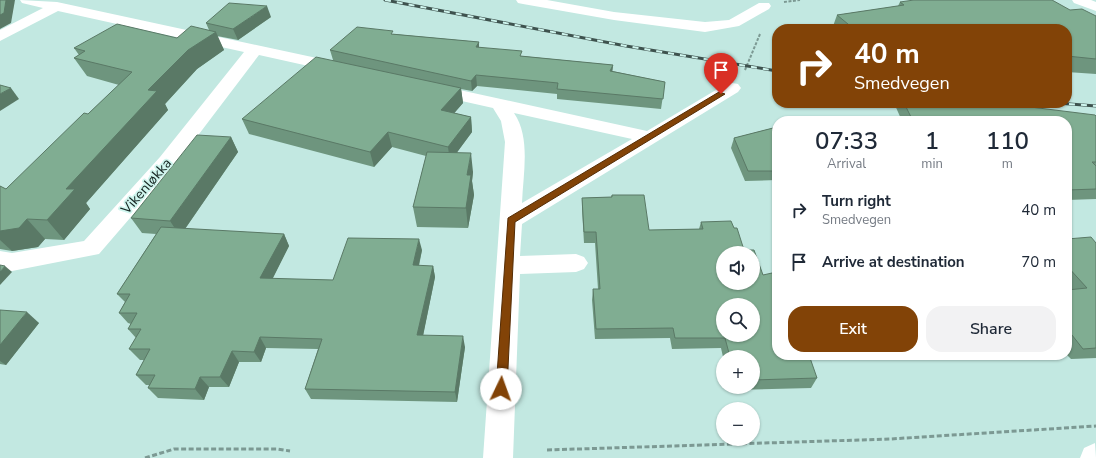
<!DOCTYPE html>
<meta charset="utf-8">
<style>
:root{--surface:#fff;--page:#f2f2f3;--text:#1f2937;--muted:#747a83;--accent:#824307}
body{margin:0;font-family:"Nunito Sans",sans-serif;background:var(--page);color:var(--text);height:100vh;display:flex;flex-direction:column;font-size:15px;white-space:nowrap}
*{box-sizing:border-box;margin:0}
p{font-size:13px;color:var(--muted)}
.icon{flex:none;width:22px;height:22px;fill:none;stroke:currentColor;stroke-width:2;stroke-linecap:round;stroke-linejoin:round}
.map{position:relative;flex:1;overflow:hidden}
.sheet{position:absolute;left:772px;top:116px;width:300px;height:244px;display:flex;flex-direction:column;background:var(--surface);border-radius:16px;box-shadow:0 1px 3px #0004}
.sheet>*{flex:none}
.guide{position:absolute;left:772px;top:24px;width:300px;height:84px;border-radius:16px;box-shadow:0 1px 3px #0004;background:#824307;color:#fff;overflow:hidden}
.controls{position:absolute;left:716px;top:246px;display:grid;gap:8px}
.controls a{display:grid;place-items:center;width:44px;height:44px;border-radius:50%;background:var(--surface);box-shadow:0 1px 3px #0004;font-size:20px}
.pin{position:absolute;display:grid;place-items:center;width:34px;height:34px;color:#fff;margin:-41px -17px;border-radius:50% 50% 50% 0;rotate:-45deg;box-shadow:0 0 4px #0007}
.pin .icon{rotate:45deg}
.me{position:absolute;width:44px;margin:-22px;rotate:3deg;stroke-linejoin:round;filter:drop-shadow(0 0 3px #0008)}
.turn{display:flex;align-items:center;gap:14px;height:84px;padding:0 16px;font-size:18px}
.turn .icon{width:52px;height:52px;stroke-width:2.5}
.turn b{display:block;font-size:28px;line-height:34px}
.eta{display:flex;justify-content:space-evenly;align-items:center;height:68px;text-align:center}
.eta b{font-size:24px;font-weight:600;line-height:28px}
.action{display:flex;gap:8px;margin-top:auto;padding:8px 16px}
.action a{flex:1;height:46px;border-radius:16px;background:var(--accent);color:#fff;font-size:16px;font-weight:600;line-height:46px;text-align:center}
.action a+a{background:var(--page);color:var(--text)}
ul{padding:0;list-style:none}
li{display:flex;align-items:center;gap:12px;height:52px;padding:0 16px}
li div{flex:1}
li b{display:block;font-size:15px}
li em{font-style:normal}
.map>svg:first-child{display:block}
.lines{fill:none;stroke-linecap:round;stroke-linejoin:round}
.path-far1{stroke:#7c9993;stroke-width:2;stroke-dasharray:3 1.5;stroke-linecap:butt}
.path{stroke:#7c9993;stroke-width:3;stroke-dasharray:5 2.5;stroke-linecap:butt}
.minor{fill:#fff;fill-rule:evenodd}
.major{fill:#fff;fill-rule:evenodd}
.rail-casing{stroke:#3e524e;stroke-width:3}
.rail{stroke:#cff5ee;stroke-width:2;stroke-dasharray:6;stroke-linecap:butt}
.wall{fill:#6e957e}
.shaded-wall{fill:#5a7966}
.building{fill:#80ad92;stroke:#5a7966;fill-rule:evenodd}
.route{fill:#824307;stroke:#542c05}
.labels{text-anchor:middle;stroke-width:3.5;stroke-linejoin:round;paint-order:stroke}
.street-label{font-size:14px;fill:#152421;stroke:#cff5ee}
</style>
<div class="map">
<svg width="1096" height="458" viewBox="0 0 1096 458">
<rect width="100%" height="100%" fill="#c2e8e1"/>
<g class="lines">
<g class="path-far1">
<polyline points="784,2 800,0"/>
<polyline points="745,70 760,34"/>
</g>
<g class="path">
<polyline points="547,450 890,439 1096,426"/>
<polyline points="145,458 174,449 277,449 290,451"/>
</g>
<g class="minor">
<polygon points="20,0 57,2 340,63 346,65 348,68 346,71 340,73 259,55 174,167 99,254 12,271 0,269 0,251 12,253 84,241 160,157 244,52 58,11 0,41 0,30 43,8 22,3"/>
<polygon points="516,0 547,0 614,12 705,22 729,20 759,3 769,3 771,6 769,9 739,26 705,32 614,20 523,4 518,3"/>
<path d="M732 83 738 84 741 88 738 92 522 224 520 256 576 254 584 257 588 263 584 269 576 272 520 274 513 458H483L505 142 501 121 493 108 426 93 423 89 426 85 432 84 647 131 726 84ZM514 113 632 139 522 203C523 174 531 138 514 113Z"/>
<polygon points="1095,443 1096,458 1080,458 1084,448"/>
</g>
<polygon class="major" points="1072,0 1091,0 1096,2 1096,11 1074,3"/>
<defs>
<g id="rail">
<polyline points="385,0 626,46 777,71"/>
<polyline points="1057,103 1096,106"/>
</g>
</defs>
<use href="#rail" class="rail-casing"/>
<use href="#rail" class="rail"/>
</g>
<g class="wall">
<polygon points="900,2 1070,10 1096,16 1096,74 1067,72 1067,29 832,29 837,15 898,6"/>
<polygon points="271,17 238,40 217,36 224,50 197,69 165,104 168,110 86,203 90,209 64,240 45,239 38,247 12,251 0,249 0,186 6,189 88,114 119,85 87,76 74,58 79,55 74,48 177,38 209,30 206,23"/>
<polygon points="394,34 479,42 479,47 522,56 613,65 612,71 665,82 661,109 557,99 557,94 477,86 472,91 461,89 463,103 454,113 471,117 472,132 457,152 473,172 472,181 474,195 468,228 417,227 413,207 426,156 392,147 374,167 249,134 242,119 333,60 330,50"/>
<polygon points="894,103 998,103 1096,116 1096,199 1067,200 1067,121 902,121"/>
<polygon points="777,127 777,180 745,181 731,148 734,138"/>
<polygon points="231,137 238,152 185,229 284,234 289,246 272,279 333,280 422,250 419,266 433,266 435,277 423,335 465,347 457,402 311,399 305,389 318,349 266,348 261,362 239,362 229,387 209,387 204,400 158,398 148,388 149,385 146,385 136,375 144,360 140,360 129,349 136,338 128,329 131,324 128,323 119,313 125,302 117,294 156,234 142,233 131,218"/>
<polygon points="612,195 649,230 699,229 701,222 734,228 744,250 763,275 817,378 811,388 732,390 731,387 753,387 753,357 723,357 721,348 672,349 670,338 595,339 592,300 593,289 598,289 595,243 584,243 582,209 582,198 611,197"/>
<polygon points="1067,239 1096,243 1096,358 1071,359 1067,355"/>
<polygon points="0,310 39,323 6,365 0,364"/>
</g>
<g class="shaded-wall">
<polygon points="6,0 15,0 11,23 0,29 0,15"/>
<polygon points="267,6 271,17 238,40 233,29"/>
<polygon points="216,32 224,50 197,69 165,104 168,110 86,203 90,209 64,240 47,220 66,189 148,90 188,50"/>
<polygon points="479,42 479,52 476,47"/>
<polygon points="613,65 612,75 610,71"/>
<polygon points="476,75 477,86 472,91 471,81"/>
<polygon points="11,88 19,99 0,111 0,94"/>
<polygon points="461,88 463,103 444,125 441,110"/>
<polygon points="471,117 472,132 450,162 448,147"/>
<polygon points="388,132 392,147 374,167 370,152"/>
<polygon points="231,137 238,152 180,236 170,221"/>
<polygon points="471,153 473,172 472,181 474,195 468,228 466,208 467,175"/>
<polygon points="27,219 45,239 38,247 12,251 0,240 0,231"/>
<polygon points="284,234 289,246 267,290 260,278"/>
<polygon points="419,239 422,250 416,277 413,265"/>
<polygon points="5,266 12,272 0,285 0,272"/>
<polygon points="433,266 435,277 421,346 417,335"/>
<polygon points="27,312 39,323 6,365 0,361 0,345"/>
<polygon points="463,336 465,347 457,402 455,392"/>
<polygon points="260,337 266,348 261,362 254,352"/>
<polygon points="232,351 239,362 229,387 220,377"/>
<polygon points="200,377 209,387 204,400 195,389"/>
</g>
<g class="building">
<polygon points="0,0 6,0 4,13 0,15"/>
<polygon points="914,0 1052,0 1070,10 1082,9 1096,16 1096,59 1067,56 1067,29 854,29 837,15 904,5 900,2"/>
<polygon points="229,3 267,6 233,29 206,23"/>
<polygon points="117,24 177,38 191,26 216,32 188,50 148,90 157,91 66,189 75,189 47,220 27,219 19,228 0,231 0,186 6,189 84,113 88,114 132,72 74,58 85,51 74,48"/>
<polygon points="357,27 393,31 391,34 479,42 476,47 522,51 520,56 613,65 610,71 665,82 663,99 557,89 558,83 476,75 471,81 330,50"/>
<polygon points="316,57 461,88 441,110 471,117 448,147 388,132 370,152 242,119"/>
<polygon points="0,85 11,88 0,94"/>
<polygon points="904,103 998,103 1095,115 1096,116 1096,162 1092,162 1096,166 1096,189 1067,190 1067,121 913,121"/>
<polygon points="777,127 777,171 748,171 734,138"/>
<polygon points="197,135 231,137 170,221 131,218"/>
<polygon points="427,152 471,153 467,175 471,175 466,208 413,207"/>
<path d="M612 195H644L649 230 703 229 701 222 731 221 734 228H737L744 250H754L763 275 772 273 777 279V355H809L817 378 753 380V357H730L725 338H675L673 328 596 329 593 289H600L596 232H584L582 198 612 197ZM723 253H753V283H723ZM723 305H753V335H723Z"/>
<polygon points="161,227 284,234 260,278 333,280 348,238 419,239 413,265 433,266 417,335 463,336 455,392 305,389 322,339 260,337 254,352 232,351 220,377 200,377 195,389 148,388 155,375 136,375 150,349 129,349 141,329 128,329 137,313 119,313 130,294 117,294"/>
<polygon points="1091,237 1096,243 1096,348 1083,349 1068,330 1067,330 1067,290 1087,288 1067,266 1067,239"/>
<polygon points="0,265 5,266 0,272"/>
<polygon points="0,310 27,312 0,345"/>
</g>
<polygon class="route" points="719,92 725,94 515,222 507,389 505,393 501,394 497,393 496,389 508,218"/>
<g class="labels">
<g class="street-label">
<text transform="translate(146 186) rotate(-49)" y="5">Vikenløkka</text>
</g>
</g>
</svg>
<div class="controls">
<a><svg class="icon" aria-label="sound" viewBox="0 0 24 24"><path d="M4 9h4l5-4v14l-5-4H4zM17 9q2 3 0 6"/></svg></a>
<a><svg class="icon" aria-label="search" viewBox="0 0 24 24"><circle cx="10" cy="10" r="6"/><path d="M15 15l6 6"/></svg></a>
<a>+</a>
<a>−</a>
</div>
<div class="pin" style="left:721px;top:94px;background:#d93025"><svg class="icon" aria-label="arrive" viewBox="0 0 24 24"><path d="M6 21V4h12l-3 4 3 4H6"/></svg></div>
<svg class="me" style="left:501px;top:389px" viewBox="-20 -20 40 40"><circle r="19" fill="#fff"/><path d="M0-13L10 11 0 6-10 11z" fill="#824307"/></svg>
<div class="guide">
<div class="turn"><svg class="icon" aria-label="right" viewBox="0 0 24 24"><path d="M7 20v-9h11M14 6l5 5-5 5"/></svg><div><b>40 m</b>Smedvegen</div></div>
</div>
<section class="sheet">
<div class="eta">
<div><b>07:33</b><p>Arrival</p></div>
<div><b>1</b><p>min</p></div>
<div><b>110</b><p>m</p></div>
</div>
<ul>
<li><svg class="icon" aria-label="right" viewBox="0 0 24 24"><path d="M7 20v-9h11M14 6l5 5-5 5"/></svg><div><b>Turn right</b><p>Smedvegen</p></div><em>40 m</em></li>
<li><svg class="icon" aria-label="arrive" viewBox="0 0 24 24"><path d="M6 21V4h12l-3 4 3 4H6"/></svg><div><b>Arrive at destination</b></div><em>70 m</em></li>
</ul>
<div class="action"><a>Exit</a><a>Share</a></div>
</section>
</div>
